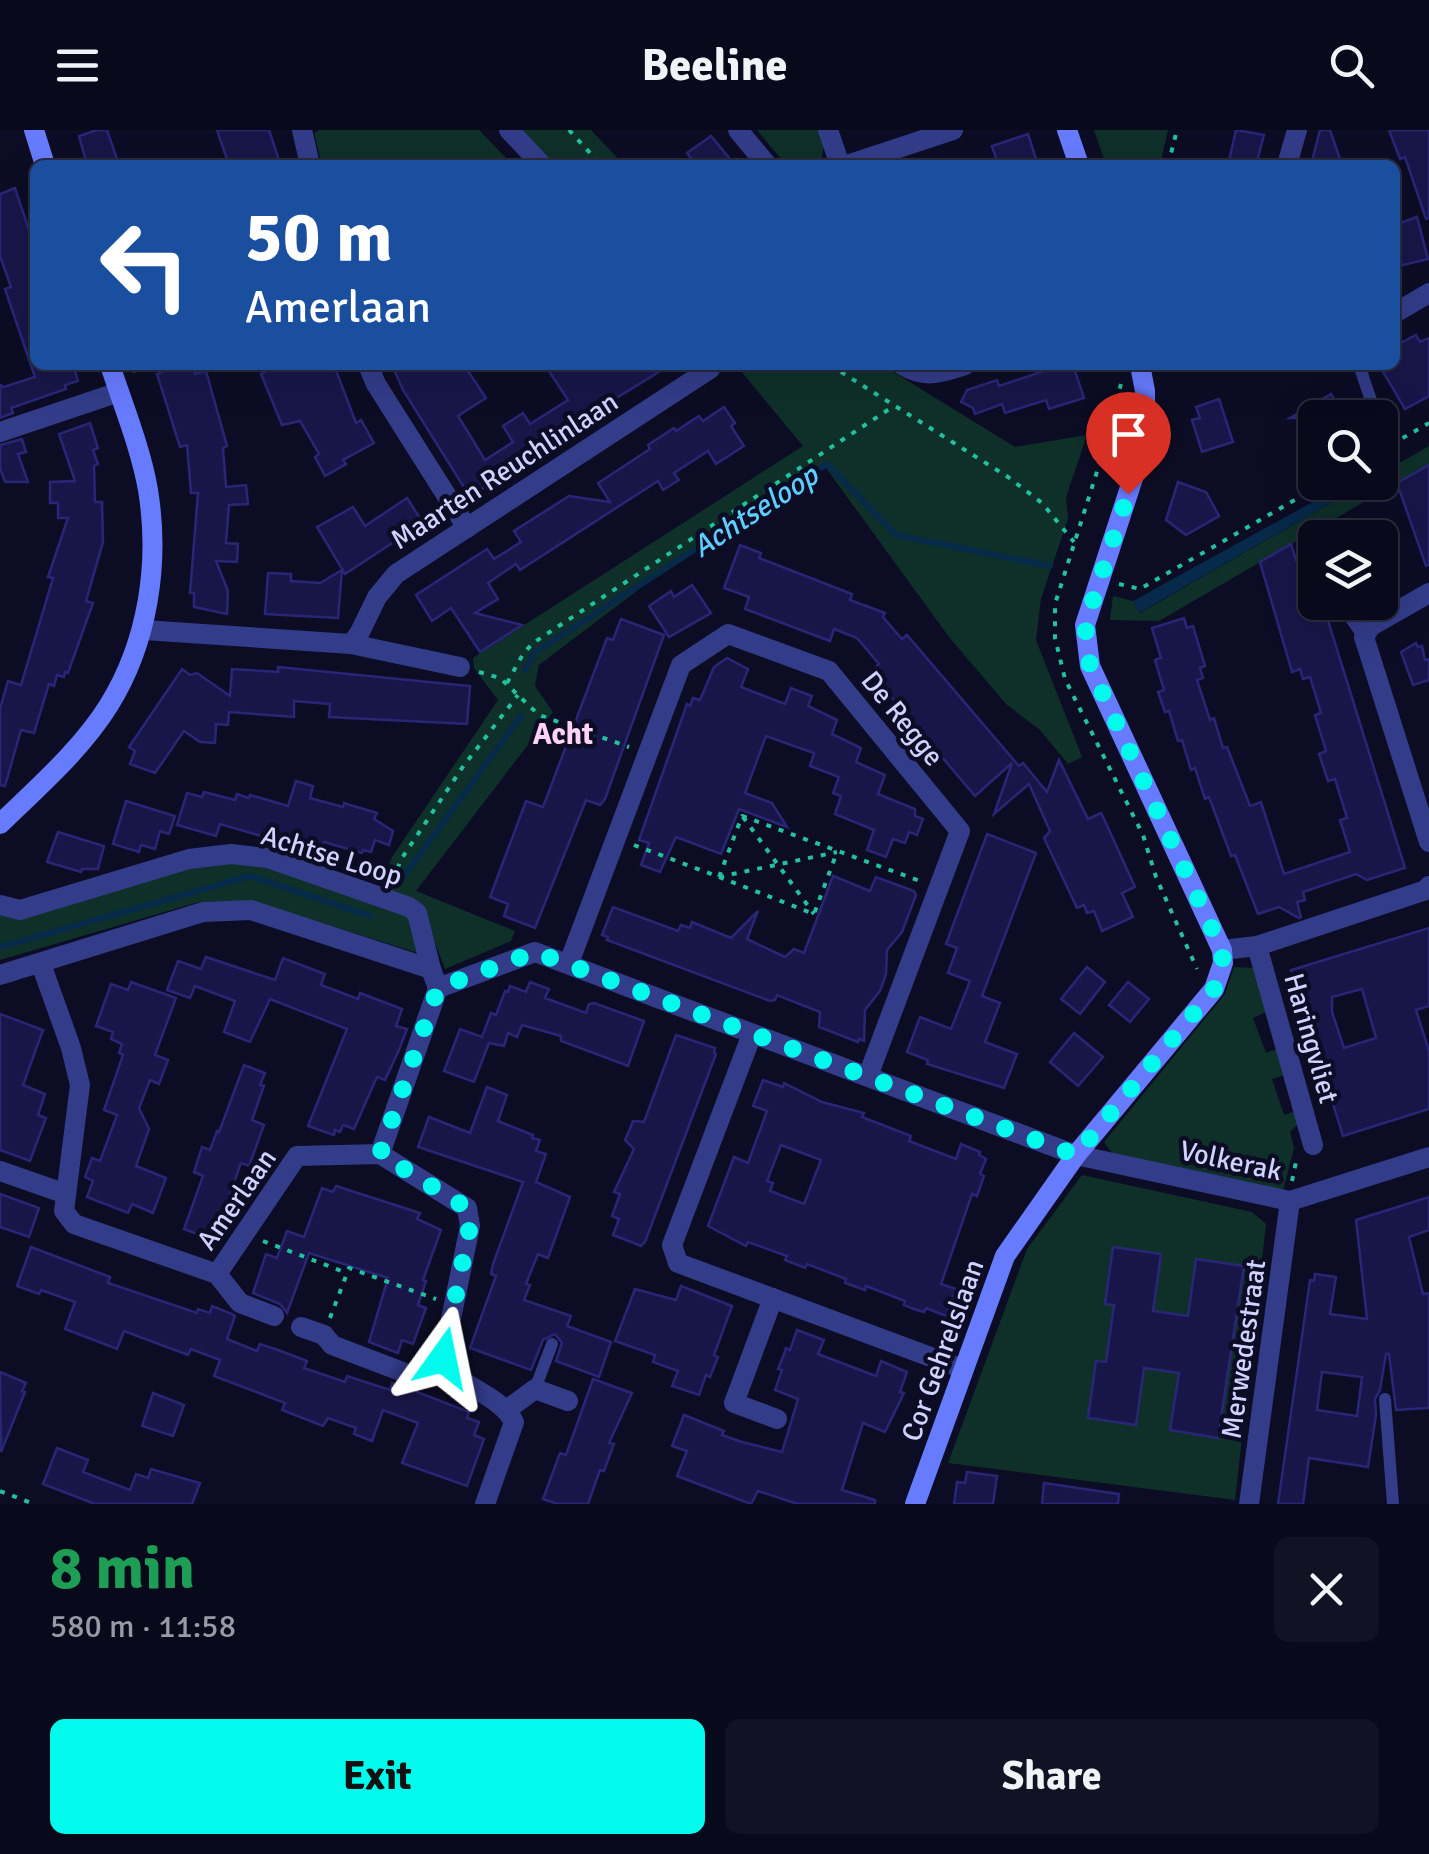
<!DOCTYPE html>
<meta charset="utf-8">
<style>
:root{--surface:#09091c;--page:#121225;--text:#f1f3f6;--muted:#999aa3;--line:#292a3b;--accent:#00fbed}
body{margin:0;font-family:Signika,sans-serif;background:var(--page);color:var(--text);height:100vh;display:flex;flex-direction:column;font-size:38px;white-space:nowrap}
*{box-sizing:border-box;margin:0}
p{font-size:32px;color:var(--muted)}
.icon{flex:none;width:55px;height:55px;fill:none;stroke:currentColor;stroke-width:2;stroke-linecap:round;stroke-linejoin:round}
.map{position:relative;height:1374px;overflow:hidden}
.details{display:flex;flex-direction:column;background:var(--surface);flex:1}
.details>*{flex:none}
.banner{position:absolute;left:30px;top:30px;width:1370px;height:210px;border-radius:15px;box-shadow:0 10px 40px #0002,0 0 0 2px var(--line);background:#1a4fa0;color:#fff;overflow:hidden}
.buttons{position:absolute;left:1298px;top:270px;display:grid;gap:20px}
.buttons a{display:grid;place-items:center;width:100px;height:100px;border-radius:15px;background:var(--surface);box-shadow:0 10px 40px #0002,0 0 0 2px var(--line);font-size:50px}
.pin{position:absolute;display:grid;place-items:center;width:85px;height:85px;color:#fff;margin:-102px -42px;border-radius:50% 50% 50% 0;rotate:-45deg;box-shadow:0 0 10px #0007}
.pin .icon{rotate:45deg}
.me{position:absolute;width:110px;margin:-55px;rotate:12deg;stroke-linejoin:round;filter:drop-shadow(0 0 8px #0008)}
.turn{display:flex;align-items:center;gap:35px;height:210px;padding:0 50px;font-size:45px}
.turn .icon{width:130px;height:130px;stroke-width:2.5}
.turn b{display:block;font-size:70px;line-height:85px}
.round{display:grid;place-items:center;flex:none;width:105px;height:105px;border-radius:15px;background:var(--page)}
.headline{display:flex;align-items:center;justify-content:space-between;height:170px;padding:0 50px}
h1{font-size:60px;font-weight:700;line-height:75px;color:#1e9e55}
.action{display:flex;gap:20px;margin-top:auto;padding:20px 50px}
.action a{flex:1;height:115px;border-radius:15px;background:var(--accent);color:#111;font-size:40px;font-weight:700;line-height:115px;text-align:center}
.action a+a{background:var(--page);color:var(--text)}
header{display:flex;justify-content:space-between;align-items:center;height:130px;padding:0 50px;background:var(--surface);font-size:45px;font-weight:700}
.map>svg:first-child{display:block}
.green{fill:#0e3029}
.water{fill:#07294a}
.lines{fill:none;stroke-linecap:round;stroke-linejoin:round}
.stream{stroke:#07294a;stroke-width:6}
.building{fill:#181648;stroke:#292677;stroke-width:2.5;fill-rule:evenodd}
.path{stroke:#22c19f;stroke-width:4;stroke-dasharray:5 8;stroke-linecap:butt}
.lane{stroke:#323c89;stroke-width:12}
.street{stroke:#323c89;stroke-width:20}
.secondary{stroke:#677bff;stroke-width:20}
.route{stroke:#00fbed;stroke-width:18;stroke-dasharray:0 32.4}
.labels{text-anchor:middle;stroke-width:9;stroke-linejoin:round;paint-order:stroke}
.street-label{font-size:28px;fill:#d0d2ff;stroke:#0c0c25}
.water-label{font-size:30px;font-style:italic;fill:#5eceff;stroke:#0c0c25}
.neighbourhood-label{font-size:30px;font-weight:bold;fill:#ffd2f6;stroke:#0c0c25}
</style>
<header><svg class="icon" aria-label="menu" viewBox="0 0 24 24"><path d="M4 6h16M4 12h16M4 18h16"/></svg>Beeline<svg class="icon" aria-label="search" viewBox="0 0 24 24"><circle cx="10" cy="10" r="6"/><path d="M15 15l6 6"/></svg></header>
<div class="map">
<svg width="1429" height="1374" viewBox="0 0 1429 1374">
<rect width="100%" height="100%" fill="#0c0c25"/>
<g class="green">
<polygon points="319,0 479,0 513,35 322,35 314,3"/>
<polygon points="522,0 591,0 624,35 554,35"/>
<polygon points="757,0 822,0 825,7 821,35 786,35"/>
<polygon points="1094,0 1168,0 1160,35 1106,35"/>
<polygon points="736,235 882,235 1015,317 1087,305 1066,367 1068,389 1041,469 1036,510 1082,627 1068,634 1040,600 1006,574 949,507 826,338 642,457 539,535 535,556 553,582 416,761 515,801 511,811 445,839 422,778 381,758 392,727 498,570 474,538 473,528 803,316"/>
<polygon points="1429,316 1429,334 1159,491 1110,490 1113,466 1133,471 1140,483 1365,353 1380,352 1380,344"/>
<polygon points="233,732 268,736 407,782 421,824 253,771 199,772 0,830 0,783 192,736"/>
<polygon points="1234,837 1254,838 1269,881 1253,888 1266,923 1280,918 1288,944 1272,949 1284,985 1299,980 1303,989 1290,1002 1294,1018 1283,1061 1113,1024 1104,1012 1225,864"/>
<polygon points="1082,1045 1252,1082 1266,1094 1235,1370 948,1333 1027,1119"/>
</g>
<polygon class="water" points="1347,353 1365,353 1139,483 1133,471"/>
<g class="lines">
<g class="stream">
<polyline points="525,540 534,523 827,334 896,405 1050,436"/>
<polyline points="401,750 521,586"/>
<polyline points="0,817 250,746 370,786"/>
</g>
</g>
<g class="building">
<polygon points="97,0 107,0 119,35 87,35 79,6"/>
<polygon points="217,0 269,0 279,30 266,35 229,35"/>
<polygon points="1236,0 1264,5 1256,35 1228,35"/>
<polygon points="1320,0 1330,0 1342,35 1311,35"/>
<polygon points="1389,0 1429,0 1429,88 1426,89 1405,27 1400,29"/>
<polygon points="1028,4 1038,35 998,35 992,16"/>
<polygon points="711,6 735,35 696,35 687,23"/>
<polygon points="15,58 35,118 35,235 73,235 78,251 65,255 66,259 11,278 13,283 0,288 0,255 4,257 35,247 5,159 11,157 0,126 0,64"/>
<polygon points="1417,87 1428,129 1395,137 1395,95"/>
<polygon points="1416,205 1420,212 1429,208 1429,266 1405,279 1379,235 1395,235 1395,216"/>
<polygon points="178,235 191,235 195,244 206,241 227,316 223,318 226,357 246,355 248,374 229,375 226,413 238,414 237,432 216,431 228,461 227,484 194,477 194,463 190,463 198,363 191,363 187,315 180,317 157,244"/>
<polygon points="262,235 334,235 356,293 361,290 374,313 343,330 346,334 325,346 315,327 319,324 300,291 282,295 261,244 265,242"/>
<polygon points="392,235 464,235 486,268 458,286 485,330 513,312 503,296 523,283 530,294 568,270 545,235 670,235 560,303 562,306 470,367 403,260"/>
<polygon points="1047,235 1073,235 1084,268 1049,279 1046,270 1005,283 1002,274 975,284 973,278 961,272 967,260 997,250 999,256 1044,241"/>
<polygon points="1331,264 1345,288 1290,288"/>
<polygon points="1219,269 1233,312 1202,322 1192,290 1200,288 1196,277"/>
<polygon points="724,277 735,293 731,296 744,316 716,334 708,321 674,343 679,350 663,360 658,351 520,440 516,434 488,453 498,469 475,483 522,495 480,522 451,478 432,491 416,465 487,419 494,429 521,412 514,401 569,366 610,372 598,353 650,319 648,315 674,298 676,301 699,286 703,291"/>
<polygon points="90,293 98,318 93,320 98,334 94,336 95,372 102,372 103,412 86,471 93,473 68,543 65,542 64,547 57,545 54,556 49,554 34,603 21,600 5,656 0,655 0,579 8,551 21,555 53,448 48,447 68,388 58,388 58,373 50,373 50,352 75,351 59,304"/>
<polygon points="22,309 26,322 18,324 28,352 5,352 0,338 0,315"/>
<polygon points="1429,335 1429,435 1426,436 1397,353"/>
<polygon points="1178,352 1206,362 1219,386 1186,405 1166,390"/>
<polygon points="407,368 423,393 345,444 317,397 353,377 365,396"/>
<polygon points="1291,414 1296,430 1308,426 1315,450 1315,485 1325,481 1405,738 1367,750 1356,744 1303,762 1305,770 1297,772 1301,787 1299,788 1279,777 1258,784 1235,725 1231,726 1209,667 1205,669 1195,638 1191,640 1182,610 1178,611 1169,581 1165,582 1158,562 1164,560 1155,530 1161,528 1152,498 1184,488 1187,498 1193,496 1205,536 1200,538 1203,548 1197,550 1210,590 1214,588 1223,618 1227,617 1250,676 1261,672 1284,744 1350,722 1340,690 1347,688 1335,649 1328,651 1319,624 1326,621 1315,585 1321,583 1310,547 1303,549 1300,539 1292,542 1260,432"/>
<polygon points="740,415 761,423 759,428 852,464 850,470 885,483 883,487 902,509 907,505 1019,636 1023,633 1047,662 1059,630 1088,689 1101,683 1105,691 1135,757 1122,763 1133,787 1102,801 1094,781 1087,783 1084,775 1077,778 1044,708 1050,701 1029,654 994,684 1012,633 975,666 870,542 879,534 857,508 834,499 830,511 745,479 749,467 724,458"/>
<polygon points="342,440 338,488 265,484 268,443 291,444 291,451 320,453"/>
<polygon points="692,455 711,483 669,507 649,476 671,461 674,467"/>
<polygon points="621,489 664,505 605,669 600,675 586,670 535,798 504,786 508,774 490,767 526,671 543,677 607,508 613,510"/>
<polygon points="1416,513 1418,517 1422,516 1425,530 1429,529 1429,550 1413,555 1401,522"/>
<polygon points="727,528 748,539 741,557 785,574 791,558 812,566 808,576 837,590 832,604 861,618 856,632 885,645 878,664 915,679 915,686 923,689 917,705 909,702 905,713 893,709 886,727 867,720 874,700 835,684 841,666 833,663 839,647 810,636 814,623 766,606 745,663 772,673 787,697 739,679 721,724 676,707 660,742 641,735 649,713 639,710 687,574 690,576 693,568 700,570 714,537"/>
<polygon points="278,537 470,556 467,594 329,587 330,574 294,571 294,587 229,582 228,595 216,594 215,613 200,612 184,601 155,643 130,634 135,621 129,617 182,539 190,545 197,543 230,566 232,539 278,542"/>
<polygon points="296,651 313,656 310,668 343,677 344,673 377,683 374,689 393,701 389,715 375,710 371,722 363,720 362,723 324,712 322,718 307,714 306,719 220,694 216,706 177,695 187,663 202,667 204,662 235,670 237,664 249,668 250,665 288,676"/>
<polygon points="126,671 175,686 169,704 160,701 155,719 141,715 139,722 113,714"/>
<polygon points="58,702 104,716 98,739 82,739 81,742 47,732"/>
<polygon points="987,704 1036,723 982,866 1000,873 985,912 1017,924 1004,958 927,934 928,930 907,922 920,887 951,899 970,851 948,843 957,818 946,814"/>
<polygon points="833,746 870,761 876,747 914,761 916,765 902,802 887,820 886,844 880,861 865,880 864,911 859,909 858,912 819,897 820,882 777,865 775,870 770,871 607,810 608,807 602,805 613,777 678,801 681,795 690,798 692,792 731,808 758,781 747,809 785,827 794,819 804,823"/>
<path d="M1429 798V876L1416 880 1429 921V979L1343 1006 1291 840ZM1362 859 1376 908 1344 918 1332 882V867Z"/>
<polygon points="206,827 275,850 283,828 325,844 321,855 358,869 360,863 402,879 396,896 407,899 399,920 385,950 377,947 354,999 343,995 340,1002 335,1000 334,1005 308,996 347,899 270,869 250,912 224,902 235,871 195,856 190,868 167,860 178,831 201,839"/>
<polygon points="1087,837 1105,852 1080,884 1061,869"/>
<polygon points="131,852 176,868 155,925 168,930 159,954 150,950 139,978 149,999 136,1036 166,1048 153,1083 132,1074 128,1083 87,1067 93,1051 85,1047 92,1028 100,1031 117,985 104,980 123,925 119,923 122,914 111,909 113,902 96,896 111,854 128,860"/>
<polygon points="530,852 549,859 545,868 586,883 589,874 594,873 644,891 628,936 561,911 561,906 522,895 517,907 508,903 504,916 489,913 474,952 444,941 460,899 482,907 491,883 496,885 505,861 508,862 510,856 526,862"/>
<polygon points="1128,852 1149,869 1130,892 1109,875"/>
<polygon points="0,884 43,900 23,955 45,964 38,985 46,988 30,1031 0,1020"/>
<polygon points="1074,903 1103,927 1078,956 1050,932"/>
<polygon points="676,905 715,918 714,923 716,924 645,1112 641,1116 613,1105 619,1089 612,1086 620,1064 614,1062 634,1019 625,1010 630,999 633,991 644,992"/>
<polygon points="244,935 265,943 260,955 264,956 252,990 264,995 249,1036 241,1033 218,1097 210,1094 205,1107 184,1099 203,1046 194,1042 202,1017 210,1020 217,1001 219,1002"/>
<path d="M763 950 783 957 784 953 822 972 864 983 862 987 911 1006 909 1011 956 1029 961 1014 980 1022 979 1025 986 1029 980 1044 984 1046 977 1066 972 1064 941 1154 956 1159 946 1186 926 1178 924 1182 914 1179 904 1175 905 1171 866 1156 865 1160 845 1153 846 1149 807 1134 805 1138 785 1130 787 1126 748 1112 746 1116 708 1096 734 1027 748 1033 767 981 753 976ZM781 1015 821 1030 804 1074 770 1061 773 1053 767 1051Z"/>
<polygon points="487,957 507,965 498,991 533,1005 532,1008 540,1010 536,1021 546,1024 536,1052 570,1067 548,1128 538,1124 526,1154 530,1155 524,1170 571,1186 567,1196 611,1212 599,1247 556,1231 562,1213 555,1204 543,1210 531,1240 470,1218 496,1146 491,1144 493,1134 523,1052 418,1017 429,987 470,1003"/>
<polygon points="336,1056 420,1083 417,1089 441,1100 423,1150 426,1151 418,1175 426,1178 413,1214 402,1210 398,1223 369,1212 388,1148 309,1123 287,1183 280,1174 253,1163 266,1124 277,1128 287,1101 304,1107 322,1058 333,1062"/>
<polygon points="0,1064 39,1078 29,1107 0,1097"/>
<path d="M1429 1067V1100L1409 1107 1423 1164 1429 1163V1278L1396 1280 1389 1224H1386L1380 1260 1375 1269 1376 1285 1368 1337 1309 1328 1303 1374H1278L1310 1150 1314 1151 1315 1144 1336 1147 1330 1184 1367 1189 1356 1090ZM1322 1242 1362 1247 1357 1286 1317 1280Z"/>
<polygon points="31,1117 110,1147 108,1153 197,1183 198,1179 210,1183 212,1176 232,1184 235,1186 227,1209 257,1221 260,1214 278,1220 307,1231 304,1238 345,1252 347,1246 390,1260 392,1253 404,1257 419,1255 417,1262 469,1282 467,1288 479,1292 474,1305 484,1309 467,1356 402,1333 418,1293 383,1280 372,1311 354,1304 356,1298 328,1288 323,1296 282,1280 285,1273 214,1246 220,1230 191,1219 188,1225 124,1201 117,1219 65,1199 75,1172 41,1160 39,1164 17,1156"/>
<polygon points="1113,1117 1161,1124 1153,1181 1188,1186 1196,1129 1244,1136 1218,1308 1170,1300 1179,1243 1144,1238 1136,1295 1088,1288 1096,1231 1106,1232 1114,1175 1105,1174"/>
<polygon points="681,1156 732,1176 714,1225 718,1227 710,1247 706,1245 699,1265 672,1256 678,1241 653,1232 655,1225 615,1211 635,1159 676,1170"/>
<polygon points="797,1200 824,1210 818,1224 876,1246 881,1231 907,1242 900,1262 904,1263 885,1302 863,1293 842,1360 875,1370 875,1374 798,1374 758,1361 751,1374 677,1346 687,1321 672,1316 684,1285 724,1301 722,1305 742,1312 782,1322 798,1269 775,1260 782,1240 778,1239 783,1227 786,1218 790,1220"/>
<polygon points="0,1242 26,1253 22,1261 25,1262 1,1322"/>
<polygon points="593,1249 632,1263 609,1313 614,1314 604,1341 600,1340 588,1374 558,1374 543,1369 560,1323 566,1325"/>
<polygon points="153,1263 184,1275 173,1306 142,1296"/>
<polygon points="57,1318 88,1330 83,1342 130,1360 136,1344 148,1348 151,1339 200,1353 192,1374 95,1374 43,1354"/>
<polygon points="967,1342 997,1346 993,1374 954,1374 957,1352 965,1353"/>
<polygon points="1044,1353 1119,1364 1118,1374 1042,1374"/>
</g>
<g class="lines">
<g class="path">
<polyline points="569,0 601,35"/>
<polyline points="1168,35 1177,0"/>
<polyline points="830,235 1008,347 1042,373 1074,412"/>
<polyline points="133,241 147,235"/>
<polyline points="1121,254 1102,326 1055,474 1055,508 1065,549 1143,705 1156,747 1197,839"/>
<polyline points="1380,321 1429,293"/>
<polyline points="1119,454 1140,459 1326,352"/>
<polyline points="479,542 500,548 539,585 629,617"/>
<polyline points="507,553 523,524 533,513 894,276"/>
<polyline points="743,687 814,784"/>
<polyline points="634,715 719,747 742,686 920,751"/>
<polyline points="719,747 814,784 837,722"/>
<polyline points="719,747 837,722"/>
<polyline points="394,751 400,731 462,638 518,565"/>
<polyline points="1292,1051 1297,1027"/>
<polyline points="263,1111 347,1143"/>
<polyline points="330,1188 349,1138 436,1169"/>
<polyline points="0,1361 34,1374"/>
</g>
<g class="lane">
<polyline points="1359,235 1377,288"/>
<polyline points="1326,406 1327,408"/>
<polyline points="1346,472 1352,490 1364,507"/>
<polyline points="535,1259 552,1214"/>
<polyline points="1385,1269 1393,1374"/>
</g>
<g class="street">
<polyline points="302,0 310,35"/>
<polyline points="509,0 542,35"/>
<polyline points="738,0 767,35"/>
<polyline points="828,0 840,35"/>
<polyline points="847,35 953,0"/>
<polyline points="1287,35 1297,0"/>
<polyline points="1395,183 1429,163"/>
<polyline points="368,235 376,254 467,398"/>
<path d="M902 235C925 249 941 243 965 235"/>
<polyline points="0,302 119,262"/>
<polyline points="1429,463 1371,496 1364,507 1429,712"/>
<polyline points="144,500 351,514 359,504 377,467 396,444 710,239 711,235"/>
<polyline points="351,514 460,537"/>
<polyline points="0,775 20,780 189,729 231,724 268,728 409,777 417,783 431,839"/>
<polyline points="1257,816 1313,1015"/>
<polyline points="1222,820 1257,816 1426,760 1429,756"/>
<polyline points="569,833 681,535 728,504 829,541 960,701 868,946"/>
<path d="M41 834 71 918 80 955 64 1081 74 1094 217 1144 297 1026 380 1024 467 1078 470 1096 443 1228C452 1256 500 1263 514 1292L485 1374"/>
<polyline points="0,845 203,782 251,780 431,839 438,858 535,822 1076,1025 1290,1071 1429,1027"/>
<polyline points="752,904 672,1115 678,1133 963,1239"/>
<polyline points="380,1024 438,858"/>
<polyline points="0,1041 66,1064"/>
<polyline points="217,1144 240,1173 274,1186"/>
<polyline points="773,1168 734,1273 777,1289"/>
<polyline points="301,1197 324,1205 332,1215 408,1244 445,1235"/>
<polyline points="508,1279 535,1259 568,1271"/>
<polyline points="1249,1374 1290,1071"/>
</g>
<g class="secondary">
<polyline points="34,0 45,35"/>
<polyline points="1067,0 1079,35"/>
<path d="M0 694C38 657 81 620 109 575 148 512 160 433 148 360 141 319 123 275 110 235"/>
<polyline points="915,1374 1005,1126 1076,1025 1214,859 1223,833 1222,820 1090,536 1085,495 1137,336 1145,300 1145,261 1140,235"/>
</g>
</g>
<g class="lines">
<polyline class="route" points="443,1228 470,1096 467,1078 380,1024 438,858 535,822 1076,1025 1214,859 1223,833 1222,820 1090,536 1085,495 1128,364"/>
</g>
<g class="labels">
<g class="street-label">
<text transform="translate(504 340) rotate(-33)" y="10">Maarten Reuchlinlaan</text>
<text transform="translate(903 588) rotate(51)" y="10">De Regge</text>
<text transform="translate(332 725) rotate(17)" y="10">Achtse Loop</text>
<text transform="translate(1312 908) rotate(74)" y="10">Haringvliet</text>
<text transform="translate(1231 1030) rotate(12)" y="10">Volkerak</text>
<text transform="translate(236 1069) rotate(-55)" y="10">Amerlaan</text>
<text transform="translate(1243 1219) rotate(-82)" y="10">Merwedestraat</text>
<text transform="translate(942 1220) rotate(-70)" y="10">Cor Gehrelslaan</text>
</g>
<g class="water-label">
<text transform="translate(755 381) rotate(-33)" y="10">Achtseloop</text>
</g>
<g class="neighbourhood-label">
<text x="563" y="614">Acht</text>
</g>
</g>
</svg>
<div class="buttons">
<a><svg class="icon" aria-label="search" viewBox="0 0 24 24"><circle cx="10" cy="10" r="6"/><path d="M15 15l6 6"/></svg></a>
<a><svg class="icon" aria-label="layers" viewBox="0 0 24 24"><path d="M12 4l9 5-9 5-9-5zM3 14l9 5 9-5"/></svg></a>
</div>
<div class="pin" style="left:1128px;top:364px;background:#d93025"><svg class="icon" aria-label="arrive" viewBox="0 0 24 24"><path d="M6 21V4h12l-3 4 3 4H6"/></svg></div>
<svg class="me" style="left:443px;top:1228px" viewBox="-20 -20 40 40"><path d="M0-17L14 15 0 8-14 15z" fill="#00fbed" stroke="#fff" stroke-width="4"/></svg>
<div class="banner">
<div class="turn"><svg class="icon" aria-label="left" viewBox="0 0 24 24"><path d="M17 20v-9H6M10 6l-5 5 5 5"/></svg><div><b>50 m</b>Amerlaan</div></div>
</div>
</div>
<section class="details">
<div class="headline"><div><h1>8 min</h1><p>580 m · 11:58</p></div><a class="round"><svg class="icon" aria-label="close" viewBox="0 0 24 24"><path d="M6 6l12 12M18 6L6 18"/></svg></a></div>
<div class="action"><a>Exit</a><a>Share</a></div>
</section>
